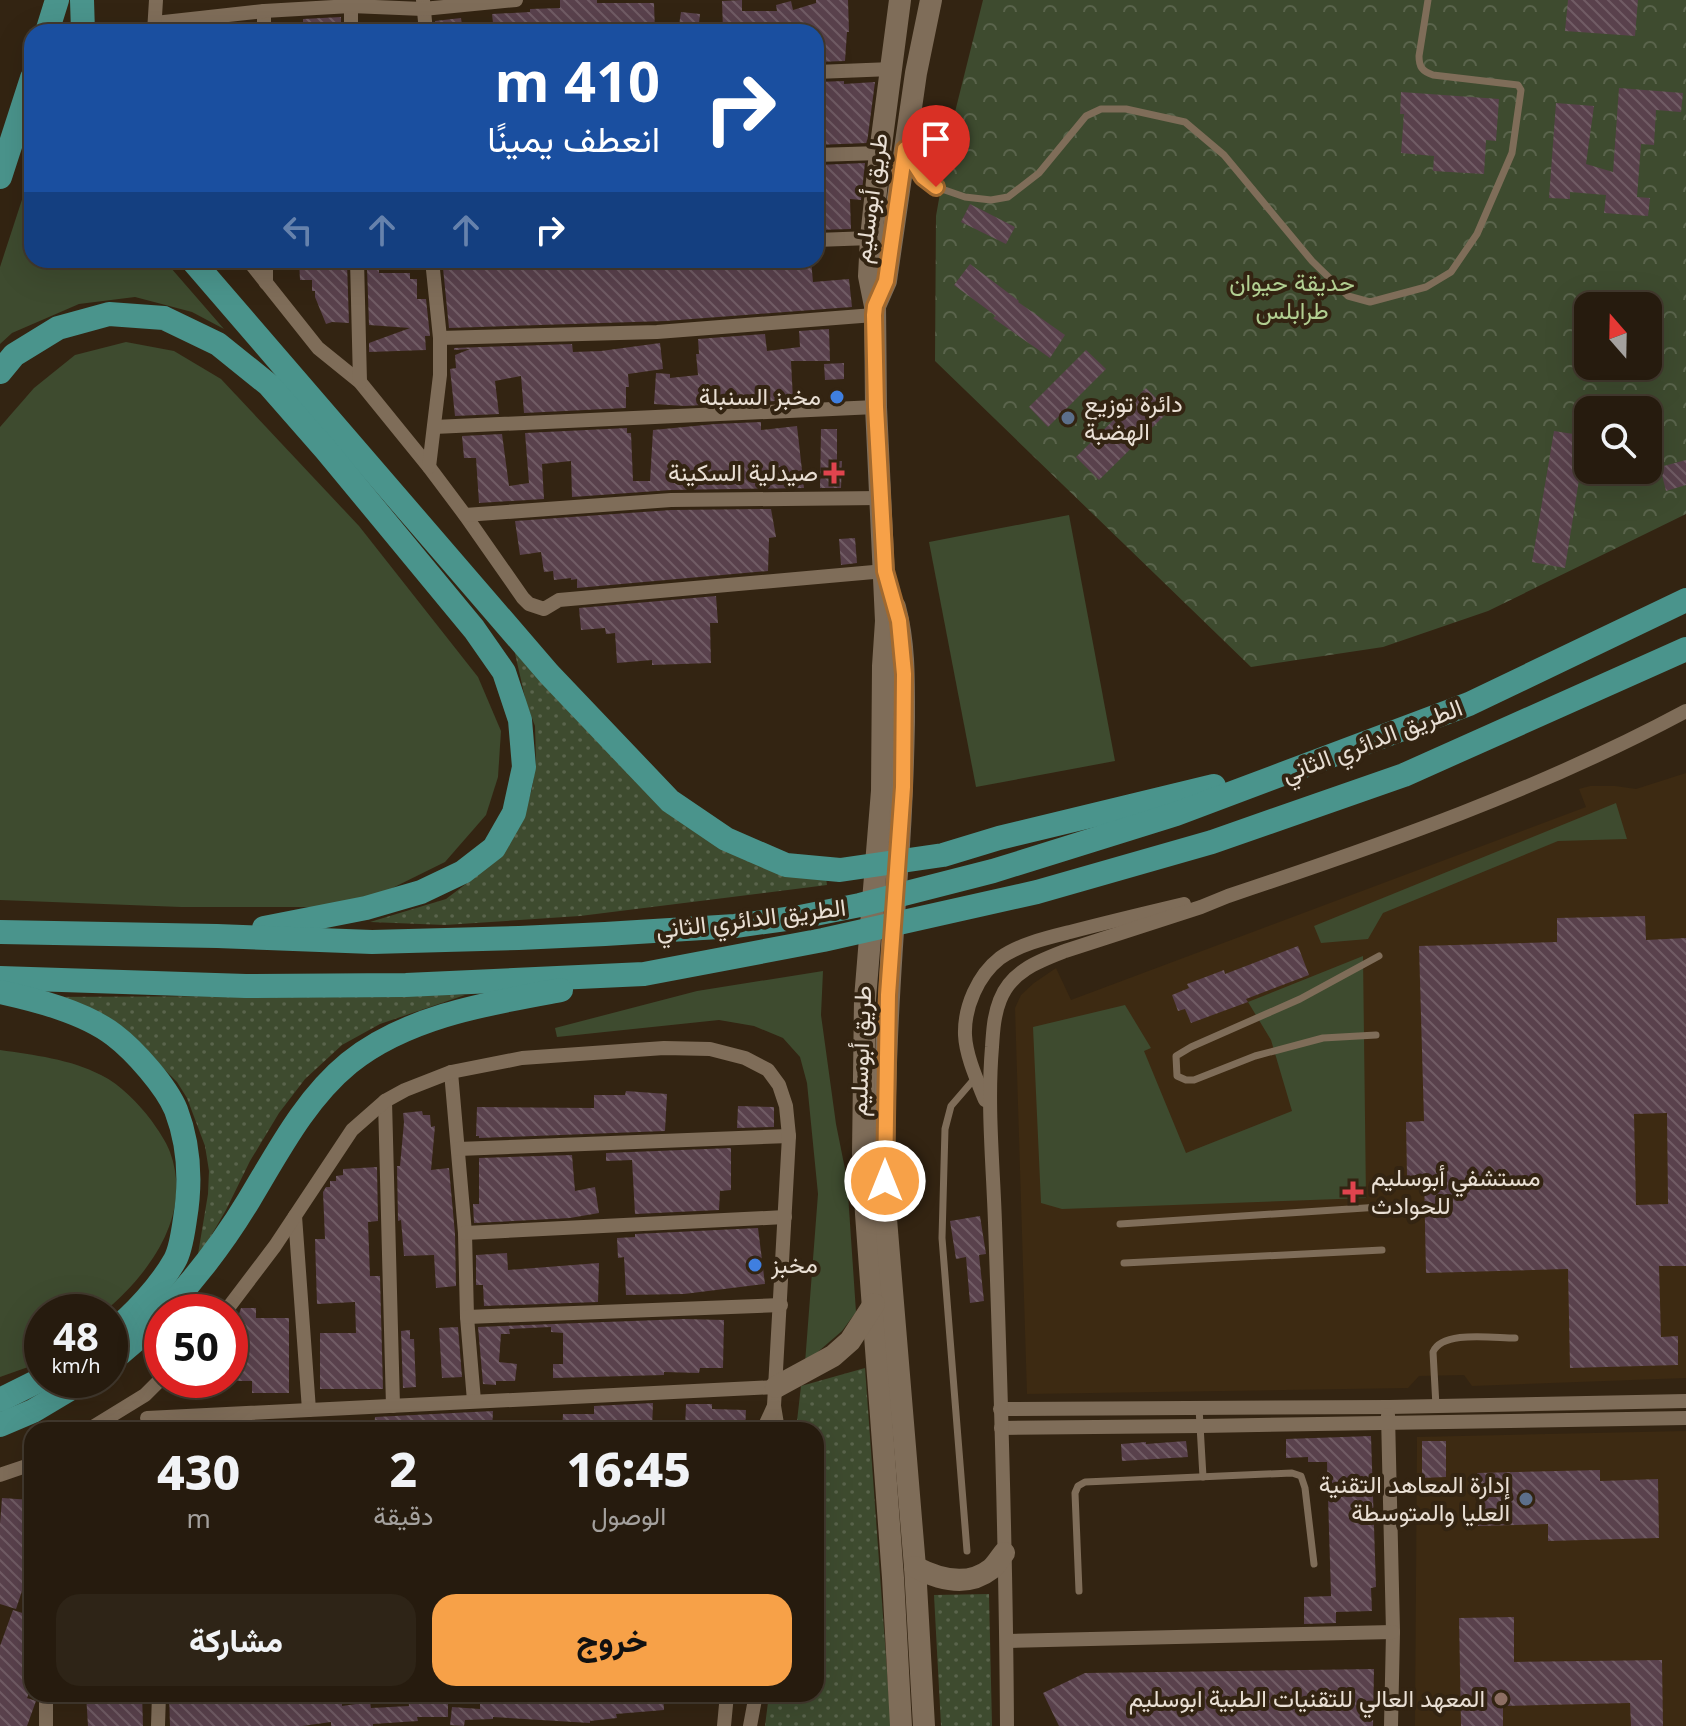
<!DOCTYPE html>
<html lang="ar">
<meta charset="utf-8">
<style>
:root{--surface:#261b0e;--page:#2e2417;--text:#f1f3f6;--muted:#a4a19e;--line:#42392e;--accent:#f7a148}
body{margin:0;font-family:"Noto Sans",Vazirmatn,sans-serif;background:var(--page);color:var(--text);direction:rtl;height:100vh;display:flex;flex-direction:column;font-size:30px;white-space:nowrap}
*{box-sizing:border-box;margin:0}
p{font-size:26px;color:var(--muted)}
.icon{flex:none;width:44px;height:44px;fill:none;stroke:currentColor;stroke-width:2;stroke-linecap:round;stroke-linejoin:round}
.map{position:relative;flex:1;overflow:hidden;direction:ltr}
.details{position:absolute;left:24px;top:1422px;width:800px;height:280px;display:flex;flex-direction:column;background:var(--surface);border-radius:24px;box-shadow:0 8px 32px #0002,0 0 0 2px var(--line);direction:rtl}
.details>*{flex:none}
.hud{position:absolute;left:24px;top:24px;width:800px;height:244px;border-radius:24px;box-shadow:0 8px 32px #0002,0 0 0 2px var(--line);direction:rtl;background:#1a4fa0;color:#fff;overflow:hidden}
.needle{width:52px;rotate:340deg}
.tools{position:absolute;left:1574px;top:292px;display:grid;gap:16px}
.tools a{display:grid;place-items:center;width:88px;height:88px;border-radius:16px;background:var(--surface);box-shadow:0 8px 32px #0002,0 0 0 2px var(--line);font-size:40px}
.speed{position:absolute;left:24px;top:1294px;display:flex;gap:16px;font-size:40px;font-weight:700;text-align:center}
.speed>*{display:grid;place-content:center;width:104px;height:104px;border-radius:50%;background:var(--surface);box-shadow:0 8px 32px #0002,0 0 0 2px var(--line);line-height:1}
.speed small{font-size:20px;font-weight:400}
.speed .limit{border:12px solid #d22;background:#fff;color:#111}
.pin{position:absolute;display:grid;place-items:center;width:68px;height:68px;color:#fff;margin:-82px -34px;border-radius:50% 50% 50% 0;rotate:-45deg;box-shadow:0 0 8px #0007}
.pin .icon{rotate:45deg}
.me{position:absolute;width:88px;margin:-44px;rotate:0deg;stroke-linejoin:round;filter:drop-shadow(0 0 6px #0008)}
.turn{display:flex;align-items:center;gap:28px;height:168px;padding:0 32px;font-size:36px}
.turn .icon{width:104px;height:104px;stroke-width:2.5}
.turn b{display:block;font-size:56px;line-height:68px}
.lanes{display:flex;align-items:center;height:76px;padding:0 32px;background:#0003;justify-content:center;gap:40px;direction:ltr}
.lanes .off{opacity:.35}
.eta{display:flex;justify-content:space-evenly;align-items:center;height:136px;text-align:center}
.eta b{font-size:48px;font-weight:800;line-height:56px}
.primary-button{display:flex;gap:16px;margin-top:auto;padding:16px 32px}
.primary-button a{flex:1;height:92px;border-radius:24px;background:var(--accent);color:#111;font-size:32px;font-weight:800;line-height:92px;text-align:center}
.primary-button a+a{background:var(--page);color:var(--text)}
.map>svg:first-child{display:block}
.built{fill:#3d2a12}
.grass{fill:#3e4b2f}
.park{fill:url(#park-crowns);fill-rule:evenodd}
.garden{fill:url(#garden-dots)}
.building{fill:url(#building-back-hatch);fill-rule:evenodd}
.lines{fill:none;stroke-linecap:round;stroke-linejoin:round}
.service{stroke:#7f6d59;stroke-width:7}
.minor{stroke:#7f6d59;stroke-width:14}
.secondary{stroke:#7f6d59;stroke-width:22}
.trunk{stroke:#4a948c;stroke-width:24}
.route-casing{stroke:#a1692f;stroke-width:20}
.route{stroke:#f7a148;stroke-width:14}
.shop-dot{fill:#3f7fe0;stroke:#332412;stroke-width:3}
.service-dot{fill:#5c6f8a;stroke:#332412;stroke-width:3}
.health-dot{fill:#e0444e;stroke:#332412;stroke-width:3}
.education-dot{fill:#8d6e63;stroke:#332412;stroke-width:3}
.labels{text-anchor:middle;stroke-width:8;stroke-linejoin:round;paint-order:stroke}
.street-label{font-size:24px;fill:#e9dfd4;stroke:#332412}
.park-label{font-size:24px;fill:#b2cf91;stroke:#332412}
.poi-label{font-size:24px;fill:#e9dfd4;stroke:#332412;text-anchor:end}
</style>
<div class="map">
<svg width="1686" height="1726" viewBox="0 0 1686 1726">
<defs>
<pattern id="park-crowns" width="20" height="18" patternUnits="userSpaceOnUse" patternTransform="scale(2)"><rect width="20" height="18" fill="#3e4b2f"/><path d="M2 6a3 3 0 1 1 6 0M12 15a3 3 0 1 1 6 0" fill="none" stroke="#5a644c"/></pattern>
<pattern id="garden-dots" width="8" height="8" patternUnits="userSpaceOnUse" patternTransform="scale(2)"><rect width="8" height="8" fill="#3e4b2f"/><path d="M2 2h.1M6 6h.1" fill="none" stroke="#5a644c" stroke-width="1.8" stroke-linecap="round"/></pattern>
<pattern id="building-back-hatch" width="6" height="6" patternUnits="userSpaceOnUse" patternTransform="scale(2)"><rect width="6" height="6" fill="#59414c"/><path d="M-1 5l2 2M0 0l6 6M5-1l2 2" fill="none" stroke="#715c65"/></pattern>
</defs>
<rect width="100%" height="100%" fill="#332412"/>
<g class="built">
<polygon points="1686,773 1686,1378 1472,1386 1464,1375 1419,1376 1408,1388 1027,1394 1015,1008 1021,995 1034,983 1056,968 1071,1000 1586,807 1579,789 1590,786 1615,786 1636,789"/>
<polygon points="1686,1431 1686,1726 1415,1726 1417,1437"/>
</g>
<g class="grass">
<polygon points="32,169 32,260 164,260 224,329 192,312 135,297 79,304 12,333 0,344 0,267"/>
<polygon points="126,342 174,351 221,379 359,526 478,677 501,731 498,777 486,815 445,862 354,907 181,907 0,900 0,427 34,388 75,355"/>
<polygon points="1069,515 1115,761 976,787 929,542"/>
<polygon points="1616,803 1627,839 1558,841 1383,913 1368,939 1321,943 1314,926"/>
<polygon points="1363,956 1366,1198 1062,1209 1041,1203 1033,1027 1125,1005 1151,1048 1144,1051 1186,1153 1292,1111 1271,1040 1248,1002"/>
<polygon points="823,971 821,1015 836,1124 847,1179 856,1312 842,1331 805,1363 818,1194 807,1083 800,1057 783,1038 754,1026 719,1020 557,1037 555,1028 697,991"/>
<path d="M0 1050C34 1055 70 1059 101 1075 121 1085 138 1103 151 1120 158 1130 166 1141 170 1152 193 1215 150 1273 104 1312H42V1359L31 1366 0 1377Z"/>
</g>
<path class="park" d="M983 0H1686V514L1488 611 1383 647 1251 667 935 361 936 216 953 120ZM1588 306H1648V366H1588ZM1588 410H1648V470H1588Z"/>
<g class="garden">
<polygon points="514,649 662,805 826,878 827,885 580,916 445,925 370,922 446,899 479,874 523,818 532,789 536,763 535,726 526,702"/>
<polygon points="465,995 380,1024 342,1045 305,1079 279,1113 250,1161 226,1210 197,1260 208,1194 209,1171 205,1146 187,1098 177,1082 142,1047 42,997"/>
<polygon points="865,1368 891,1726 765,1726 769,1694 816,1694 816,1430 796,1430 801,1386"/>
<polygon points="989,1594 992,1726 941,1726 934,1595"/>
</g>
<g class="building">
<polygon points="560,0 597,0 597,3 654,3 655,32 494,32 492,14 530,12 530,9 560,8"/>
<polygon points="742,0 742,11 777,11 776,5 791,1 793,10 816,3 816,0 848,0 849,32 847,32 845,61 816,62 816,32 783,32 782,29 723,31 722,1"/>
<polygon points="1568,0 1638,0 1635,36 1565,31"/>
<polygon points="681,12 700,14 698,32 678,32"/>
<polygon points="341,17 341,32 303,32 303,19"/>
<polygon points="461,18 463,31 436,32 435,21"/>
<polygon points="844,81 844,84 875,82 867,143 816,145 816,82"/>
<polygon points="1619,88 1683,93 1681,112 1656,110 1654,145 1641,144 1637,197 1650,198 1648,216 1604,213 1606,195 1570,192 1570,199 1549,198 1556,103 1594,106 1586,164 1613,172"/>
<polygon points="1401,92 1499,99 1496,141 1486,140 1484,174 1433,171 1434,156 1401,153 1404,114 1400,114"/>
<polygon points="865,163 861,200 850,199 851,229 817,230 816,165"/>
<polygon points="970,204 1015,227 1006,244 961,222"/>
<polygon points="299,260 333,260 333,263 347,263 349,323 332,322 326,324 315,297 315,291 312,291 312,280 300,280"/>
<polygon points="481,260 687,260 688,263 712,260 811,260 813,282 849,279 852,307 666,321 449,328 443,268 482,266"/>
<polygon points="970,264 1019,301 1018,302 1065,335 1050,358 993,318 996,316 954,285"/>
<polygon points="367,268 379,268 379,273 410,273 410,279 417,279 417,299 426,299 430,336 425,336 426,350 369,352 369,343 410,328 369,325"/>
<polygon points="829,329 830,361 791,361 793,400 685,406 654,404 656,373 670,374 670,378 698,375 696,354 699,354 698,339 765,334 767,351 800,347 799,331"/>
<polygon points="660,343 663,369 628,374 629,387 626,387 626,408 524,413 521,376 495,381 499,414 455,416 450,369 456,368 455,355 470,349 454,350 454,348 572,344 573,352 601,351"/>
<polygon points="1086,350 1106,369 1048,427 1029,407"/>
<polygon points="844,363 844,379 825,380 824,364"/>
<polygon points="1146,388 1169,411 1099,480 1076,457"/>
<polygon points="761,422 761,430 797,426 804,488 671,490 572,497 571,461 542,464 544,499 479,503 476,458 464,458 462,436 502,434 509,486 529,483 525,433 627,428 627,433 631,433 633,481 650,481 653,430 715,424"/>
<polygon points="821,429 837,429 837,461 842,461 841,488 820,488"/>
<polygon points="1554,431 1586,436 1565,568 1532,562"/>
<polygon points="1686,460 1686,485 1666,491 1660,467"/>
<polygon points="771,509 776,537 769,538 768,571 577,588 577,579 571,580 571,578 554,580 553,571 544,572 541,552 520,555 515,521 671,510"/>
<polygon points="855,538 857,563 841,565 839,539"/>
<polygon points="716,596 718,623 710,623 711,663 652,665 652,660 617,663 615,633 606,634 605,628 581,630 579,608"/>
<path d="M1645 916 1646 940 1686 938V1266H1659L1661 1337 1678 1336V1365L1570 1368 1568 1269 1426 1273 1424 1176H1407L1406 1122 1424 1121 1419 946 1557 942V918ZM1667 1113 1668 1204 1636 1205 1634 1114Z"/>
<polygon points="1298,946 1309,975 1246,999 1248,1002 1191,1023 1185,1009 1178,1011 1172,995 1189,988 1187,984 1224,970 1225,974"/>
<polygon points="626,1091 667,1094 665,1131 479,1138 479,1136 476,1136 477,1107 594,1108 594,1095 625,1095"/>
<polygon points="738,1106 774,1107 774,1127 737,1128"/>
<polygon points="422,1111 423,1115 430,1115 431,1127 435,1126 431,1170 449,1168 455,1234 456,1286 436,1288 434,1255 404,1256 401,1220 398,1221 397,1166 400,1166 404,1122 403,1113"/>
<polygon points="731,1148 731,1190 720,1191 719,1210 635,1214 632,1160 606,1161 606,1153"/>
<polygon points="572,1155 575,1191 595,1187 599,1213 570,1218 474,1223 473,1204 479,1204 479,1158"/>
<polygon points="377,1167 378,1221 368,1222 370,1276 380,1276 383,1389 320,1389 320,1333 356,1333 355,1302 317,1304 315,1239 325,1239 323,1192 326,1187 330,1187 330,1181 336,1181 336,1176 343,1175 343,1169"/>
<polygon points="980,1216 986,1254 979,1255 984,1301 970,1303 966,1257 956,1259 950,1221"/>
<polygon points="758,1228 765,1284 684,1294 626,1295 624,1257 618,1258 617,1238 635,1237 635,1234"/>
<polygon points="507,1253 508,1270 599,1263 598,1302 484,1306 483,1285 476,1285 476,1255"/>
<polygon points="241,1308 256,1308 256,1318 289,1318 289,1393 252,1393 252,1381 230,1381 232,1319 236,1314 239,1314"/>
<polygon points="684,1319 724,1320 723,1368 700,1368 699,1373 664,1372 664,1375 553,1378 553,1364 563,1364 563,1333 551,1332 551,1327 509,1329 510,1334 501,1334 499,1362 517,1364 515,1381 496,1381 496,1385 483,1384 478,1327"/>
<polygon points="458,1327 462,1377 442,1378 439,1328"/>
<polygon points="410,1330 410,1339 414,1339 416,1387 403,1388 401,1331"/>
<polygon points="653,1403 652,1430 562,1430 563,1414 594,1414 594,1406"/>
<polygon points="686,1404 712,1404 712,1409 746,1410 745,1430 685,1429"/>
<polygon points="493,1411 492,1430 374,1430 375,1417"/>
<polygon points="1371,1436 1376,1587 1371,1588 1372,1611 1336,1612 1336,1623 1304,1624 1304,1597 1331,1596 1327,1462 1308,1462 1308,1457 1286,1458 1286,1439"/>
<polygon points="1186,1441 1188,1457 1122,1461 1121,1444 1146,1442 1146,1444"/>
<polygon points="1422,1441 1446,1441 1446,1477 1422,1478"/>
<polygon points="1600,1470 1600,1481 1658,1479 1659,1538 1548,1541 1548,1524 1478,1526 1477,1473"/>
<polygon points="2,1498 32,1500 30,1519 24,1518 23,1588 16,1609 0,1604 0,1524"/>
<polygon points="13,1610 32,1616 27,1632 31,1634 24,1655 32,1658 32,1660 24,1683 32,1685 27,1698 36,1701 27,1726 0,1726 0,1646"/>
<polygon points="1514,1617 1514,1662 1662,1660 1663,1726 1631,1726 1630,1703 1503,1706 1503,1726 1461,1726 1459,1618"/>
<polygon points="1374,1669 1373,1726 1059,1726 1043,1693 1085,1673"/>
<polygon points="86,1694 142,1694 143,1726 88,1726"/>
<polygon points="169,1694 342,1694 342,1706 370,1702 371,1708 409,1706 408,1696 448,1695 448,1717 417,1717 418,1721 373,1724 373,1726 331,1726 331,1722 302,1726 170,1726"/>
<polygon points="497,1694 591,1694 591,1701 638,1697 638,1694 663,1694 664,1710 616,1714 617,1718 590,1721 590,1723 493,1717 493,1719 465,1720 464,1726 450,1725 452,1707 480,1709 480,1700 497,1699"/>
</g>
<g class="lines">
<g class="service">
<path d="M910 157 923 177 936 187 965 197 991 200 1008 197 1039 173 1086 116 1101 109H1126L1185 122 1224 155 1312 261 1348 296 1370 302 1426 287 1451 272 1477 234 1512 153 1521 90 1518 85 1433 75C1422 71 1419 67 1419 56L1428 0"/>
<polyline points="1376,1035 1323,1038 1255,1056 1194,1080 1186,1080 1177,1076 1176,1056 1191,1047 1300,999 1379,956"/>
<polyline points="1120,1224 1380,1207"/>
<polyline points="1124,1263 1382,1250"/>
<path d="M1436 1406 1433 1352C1442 1330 1493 1338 1515 1338"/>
<polyline points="1199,1408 1203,1477"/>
<polyline points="967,1551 942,1238 945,1129 951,1106 976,1077"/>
<polyline points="1079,1591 1075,1493 1078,1486 1085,1482 1292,1473 1301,1476 1305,1488 1314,1564"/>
</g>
<g class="minor">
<polyline points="423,0 426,32"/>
<polyline points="351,6 351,32"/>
<polyline points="264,11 264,32"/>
<polyline points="155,23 264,11 351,6 423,9 516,0"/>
<polyline points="154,32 156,0"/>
<polyline points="816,72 892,69"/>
<polyline points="816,155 880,153"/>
<polyline points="816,240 871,238"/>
<polyline points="248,260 318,348 360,382 429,467 465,515 523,598 529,604 544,609 559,600 885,571"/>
<polyline points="266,260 266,283"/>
<polyline points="357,260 360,382"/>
<polyline points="440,338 657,332 874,315"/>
<polyline points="434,427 876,407"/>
<polyline points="429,467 440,375 440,338 432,260"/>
<polyline points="465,515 671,500 880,498"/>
<polyline points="451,1072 465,1233 467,1317 474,1401"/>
<path d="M985 1100C977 1080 966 1056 965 1035 964 1007 978 975 1000 958 1020 944 1046 938 1070 932 1108 922 1146 913 1184 904"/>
<polyline points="385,1101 393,1406"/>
<polyline points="458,1149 789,1136"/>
<polyline points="295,1216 309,1410"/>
<polyline points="465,1233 785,1217"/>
<polyline points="225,1312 275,1246 352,1130 385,1101 405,1090 451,1072 522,1058 664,1048 710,1049 745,1058 768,1070 779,1085 786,1106 789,1136 774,1406 778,1430"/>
<polyline points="467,1317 781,1305"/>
<polyline points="1000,1409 1389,1407 1686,1401"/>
<polyline points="1388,1415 1393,1632 1391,1726"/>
<polyline points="147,1418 776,1387"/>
<polyline points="1001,1428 1201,1426 1686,1418"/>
<polyline points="88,1430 145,1395 162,1378"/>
<polyline points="763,1430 774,1406"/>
<polyline points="0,1475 32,1464"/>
<polyline points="1007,1641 1393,1632"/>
<polyline points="46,1694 46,1726"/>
<polyline points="158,1726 159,1694"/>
<polyline points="724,1726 727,1694"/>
<polyline points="750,1726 756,1694"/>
<path d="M1007 1726C1006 1558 1001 1390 995 1223 993 1164 987 1106 992 1047 993 1031 994 1015 1000 1000 1011 971 1039 961 1065 951L1201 907 1228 896C1384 844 1541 789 1686 711"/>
</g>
<g class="secondary">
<polyline points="900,0 880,153 871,238 869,276 875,306 876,407 886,621 883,666 882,791 865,999 863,1153 866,1214 893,1578 901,1726"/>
<polyline points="875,306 886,281 916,73 931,0"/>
<path d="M895 607C905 644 904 683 904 722 903 772 901 823 897 873 889 984 882 1096 885 1207L915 1567 924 1726"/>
<polyline points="776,1387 833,1356 850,1341 874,1304"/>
<path d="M915 1567C938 1579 967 1588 991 1569 996 1565 1000 1558 1004 1553"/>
</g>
<g class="trunk">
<polyline points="82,0 83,32"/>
<polyline points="47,32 57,0"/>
<polyline points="0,177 32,78"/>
<polyline points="192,260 549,674 670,801 726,839 786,865 840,870 943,855 999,838 1214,786"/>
<polyline points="0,372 14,355 58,328 109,314 164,318 218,344 269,385 326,450 474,629 504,672 520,720 524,767 514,813 494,848 463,872 421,892 366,908 264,928"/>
<polyline points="0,932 217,936 372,942 519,938 605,934 735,926 800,917 860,905 993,871 1176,814 1469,704 1686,600"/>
<polyline points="0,978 246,986 406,985 644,974 823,940 1037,892 1212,842 1404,775 1686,649"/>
<path d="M0 992C36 1000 84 1012 114 1035 135 1051 166 1086 176 1110 189 1144 191 1183 185 1219 183 1232 181 1249 175 1260 161 1285 133 1316 110 1333"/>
<path d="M164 1312C196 1278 225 1240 249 1200 278 1152 305 1099 349 1063 407 1016 490 1003 561 990"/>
<polyline points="110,1362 144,1333 162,1314"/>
<polyline points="0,1400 42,1379"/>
<polyline points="0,1425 33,1411 85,1380"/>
</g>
</g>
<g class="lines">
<defs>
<polyline id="route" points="885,1181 888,995 903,787 904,674 899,621 885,571 876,407 874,315 875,306 886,281 905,149 923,177 936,187"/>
</defs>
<use href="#route" class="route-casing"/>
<use href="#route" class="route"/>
</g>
<g class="shop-dot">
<circle cx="837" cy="397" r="8"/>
<circle cx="755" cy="1265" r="8"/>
</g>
<g class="service-dot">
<circle cx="1068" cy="418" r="8"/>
<circle cx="1526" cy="1499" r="8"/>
</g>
<g class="health-dot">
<path d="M830 461h8v8h8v8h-8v8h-8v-8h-8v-8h8z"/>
<path d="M1349 1180h8v8h8v8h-8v8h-8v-8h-8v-8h8z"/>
</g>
<circle class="education-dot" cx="1501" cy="1699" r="8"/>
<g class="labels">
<g class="street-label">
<text transform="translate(871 198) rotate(-82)" y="8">طريق أبوسليم</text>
<text transform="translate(1372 741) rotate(-21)" y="8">الطريق الدائري الثاني</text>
<text transform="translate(751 919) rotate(-7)" y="8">الطريق الدائري الثاني</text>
<text transform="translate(861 1051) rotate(-88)" y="8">طريق أبوسليم</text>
</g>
<g class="park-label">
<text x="1292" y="291">حديقة حيوان<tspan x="1292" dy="28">طرابلس</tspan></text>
</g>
<g class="poi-label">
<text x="821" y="405">مخبز السنبلة</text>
<text x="1084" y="412" text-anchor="start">دائرة توزيع<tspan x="1084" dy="28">الهضبة</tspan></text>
<text x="818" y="481">صيدلية السكينة</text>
<text x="1371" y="1186" text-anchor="start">مستشفي أبوسليم<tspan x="1371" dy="28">للحوادث</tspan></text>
<text x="771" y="1273" text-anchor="start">مخبز</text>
<text x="1510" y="1493">إدارة المعاهد التقنية<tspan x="1510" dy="28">العليا والمتوسطة</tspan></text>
<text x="1485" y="1707">المعهد العالي للتقنيات الطبية ابوسليم</text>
</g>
</g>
</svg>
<div class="tools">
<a><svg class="needle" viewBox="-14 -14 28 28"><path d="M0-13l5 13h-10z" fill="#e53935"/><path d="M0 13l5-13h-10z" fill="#a4a19e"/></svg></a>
<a><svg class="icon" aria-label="search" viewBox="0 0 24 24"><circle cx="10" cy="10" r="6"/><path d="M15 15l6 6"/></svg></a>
</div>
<div class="speed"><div>48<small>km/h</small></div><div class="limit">50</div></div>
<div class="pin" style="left:936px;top:187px;background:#d93025"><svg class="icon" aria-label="arrive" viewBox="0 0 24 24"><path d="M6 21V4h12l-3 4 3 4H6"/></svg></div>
<svg class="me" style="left:885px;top:1181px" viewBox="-20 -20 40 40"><circle r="17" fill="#f7a148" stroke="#fff" stroke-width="3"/><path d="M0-11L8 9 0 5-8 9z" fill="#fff"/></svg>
<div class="hud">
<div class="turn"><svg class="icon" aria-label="right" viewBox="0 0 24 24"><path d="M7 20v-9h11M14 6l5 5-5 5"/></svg><div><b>410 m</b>انعطف يمينًا</div></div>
<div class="lanes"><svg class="icon off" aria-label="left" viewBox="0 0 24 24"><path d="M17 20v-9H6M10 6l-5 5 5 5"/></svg><svg class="icon off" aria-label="ahead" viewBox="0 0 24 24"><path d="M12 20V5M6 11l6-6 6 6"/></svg><svg class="icon off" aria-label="ahead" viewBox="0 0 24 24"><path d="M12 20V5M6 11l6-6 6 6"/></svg><svg class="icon" aria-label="right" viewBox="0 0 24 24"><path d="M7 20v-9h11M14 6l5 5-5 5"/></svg></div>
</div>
<section class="details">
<div class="eta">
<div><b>16:45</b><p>الوصول</p></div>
<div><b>2</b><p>دقيقة</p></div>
<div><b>430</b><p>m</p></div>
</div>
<div class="primary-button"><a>خروج</a><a>مشاركة</a></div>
</section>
</div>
